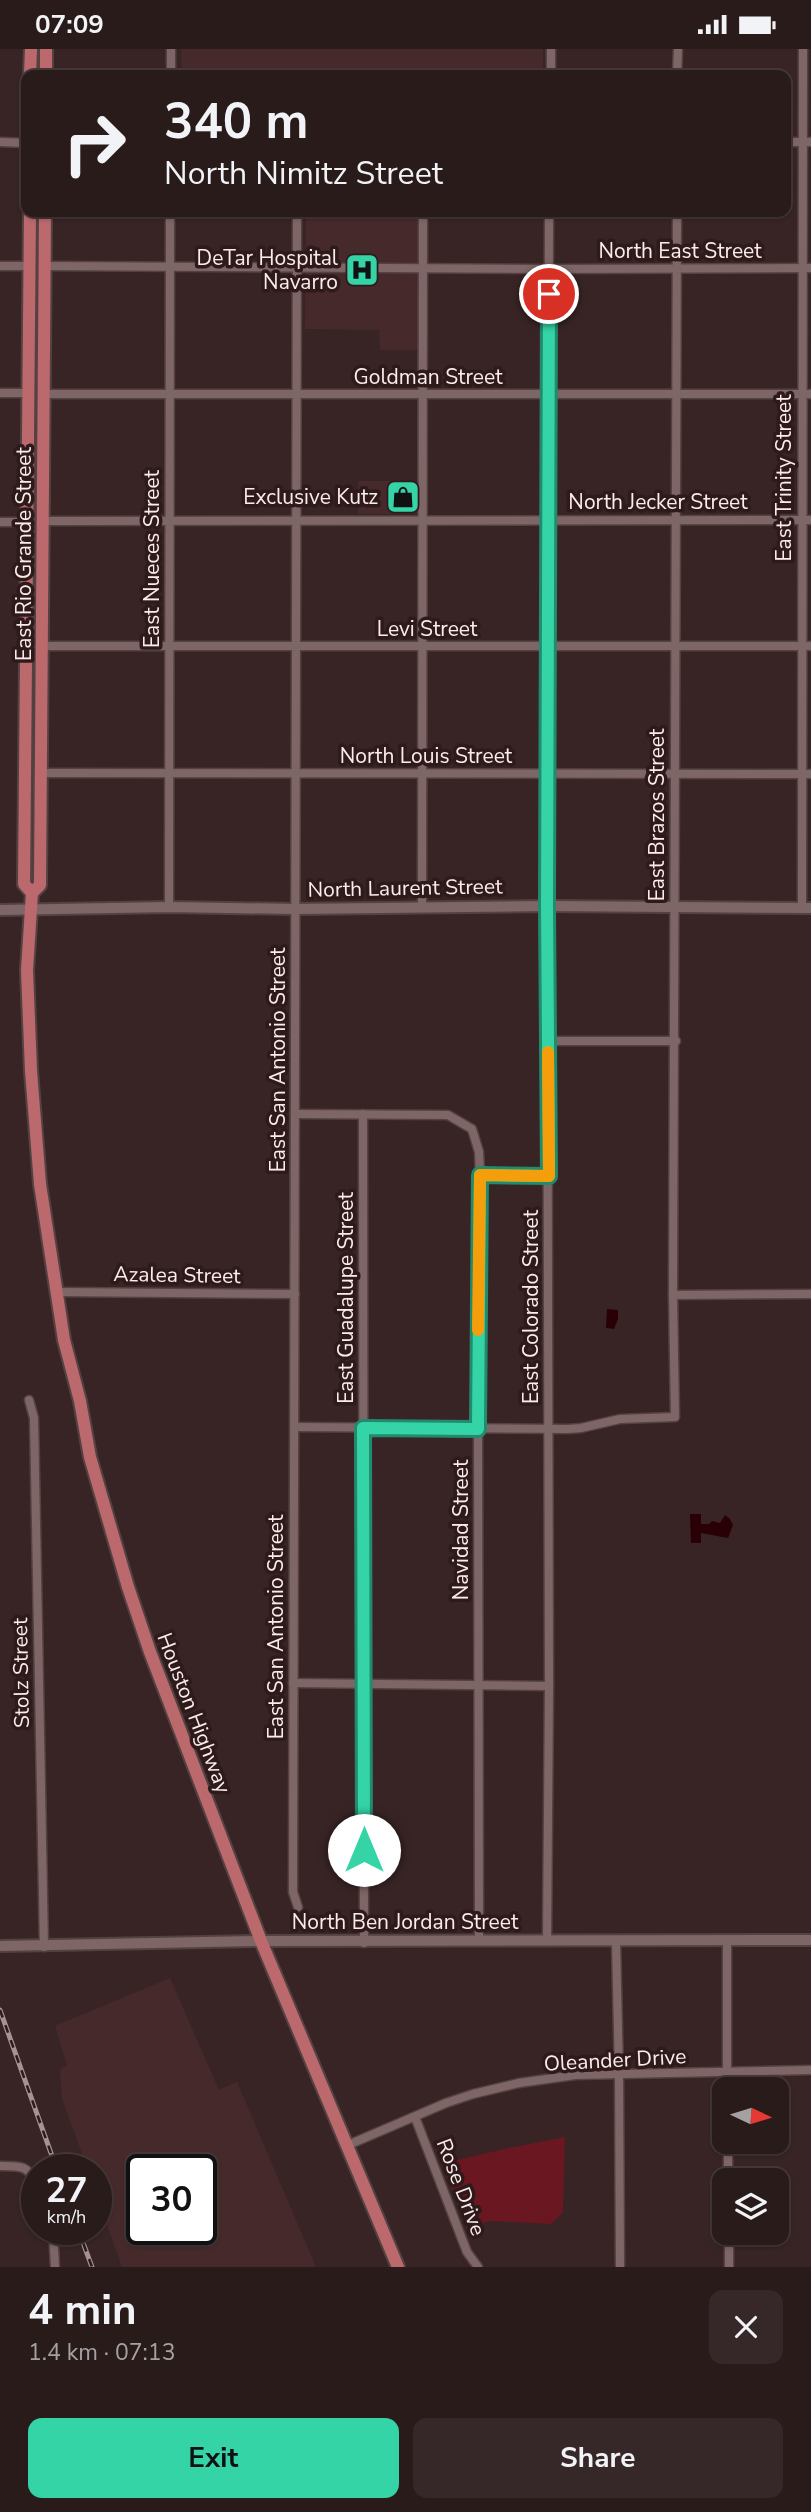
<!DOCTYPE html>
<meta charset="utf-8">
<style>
:root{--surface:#2a1b1b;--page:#362828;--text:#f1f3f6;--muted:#a5a1a3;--line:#46393a;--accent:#35d4a7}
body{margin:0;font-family:"Nunito Sans",sans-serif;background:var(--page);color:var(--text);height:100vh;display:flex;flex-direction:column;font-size:26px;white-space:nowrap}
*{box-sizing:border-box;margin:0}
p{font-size:23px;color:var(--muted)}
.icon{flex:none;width:38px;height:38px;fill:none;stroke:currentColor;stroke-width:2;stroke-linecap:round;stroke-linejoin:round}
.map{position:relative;height:2218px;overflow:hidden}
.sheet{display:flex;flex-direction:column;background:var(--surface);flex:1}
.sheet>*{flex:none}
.hud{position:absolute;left:21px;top:21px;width:770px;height:147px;border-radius:14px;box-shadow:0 2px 5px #0004,0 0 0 2px var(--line);background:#2a1b1b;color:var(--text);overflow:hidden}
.needle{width:46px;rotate:94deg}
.controls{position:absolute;left:712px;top:2028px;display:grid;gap:14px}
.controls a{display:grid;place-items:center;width:77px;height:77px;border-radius:14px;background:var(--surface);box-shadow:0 2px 5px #0004,0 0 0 2px var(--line);font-size:35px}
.speed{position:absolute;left:21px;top:2105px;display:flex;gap:14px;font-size:35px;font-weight:700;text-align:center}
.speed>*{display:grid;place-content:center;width:91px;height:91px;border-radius:50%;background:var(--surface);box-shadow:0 2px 5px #0004,0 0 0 2px var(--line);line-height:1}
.speed small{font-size:18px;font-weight:400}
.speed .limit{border:4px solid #111;border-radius:10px;background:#fff;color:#111}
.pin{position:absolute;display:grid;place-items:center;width:60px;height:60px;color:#fff;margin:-30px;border:4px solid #fff;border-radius:50%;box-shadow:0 2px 7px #0007}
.me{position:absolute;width:77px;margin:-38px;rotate:0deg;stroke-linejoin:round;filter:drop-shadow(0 0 5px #0008)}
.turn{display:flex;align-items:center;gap:24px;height:147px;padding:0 28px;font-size:32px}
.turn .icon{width:91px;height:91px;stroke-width:2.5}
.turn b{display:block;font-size:49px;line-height:60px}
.round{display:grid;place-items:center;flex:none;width:74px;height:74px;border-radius:14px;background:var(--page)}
.headline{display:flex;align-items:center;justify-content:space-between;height:119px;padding:0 28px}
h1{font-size:42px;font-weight:700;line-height:52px}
.cta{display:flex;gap:14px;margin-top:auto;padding:14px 28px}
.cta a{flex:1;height:80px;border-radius:14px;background:var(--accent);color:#111;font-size:28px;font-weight:700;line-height:80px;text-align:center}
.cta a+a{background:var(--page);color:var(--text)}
.status{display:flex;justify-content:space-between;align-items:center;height:49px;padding:0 35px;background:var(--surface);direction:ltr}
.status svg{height:19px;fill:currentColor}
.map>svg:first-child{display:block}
.built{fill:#462a2b;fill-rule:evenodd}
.green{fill:#6b1721}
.water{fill:#290005}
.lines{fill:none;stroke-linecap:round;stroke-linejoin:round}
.street-casing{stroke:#544242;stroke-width:11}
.secondary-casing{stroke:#544242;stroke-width:14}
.primary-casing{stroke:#544242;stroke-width:16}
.street{stroke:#7f6666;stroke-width:8}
.secondary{stroke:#7f6666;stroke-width:10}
.primary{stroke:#bc696d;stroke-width:12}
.rail-casing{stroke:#a49393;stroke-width:5}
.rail{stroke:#2e1a1a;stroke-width:2.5;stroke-dasharray:8;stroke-linecap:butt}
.route-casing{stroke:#228a6d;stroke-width:18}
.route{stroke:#35d4a7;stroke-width:12}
.slow{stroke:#f59e0b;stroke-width:12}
.labels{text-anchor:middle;stroke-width:7;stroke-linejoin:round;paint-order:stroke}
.street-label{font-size:21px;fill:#faeceb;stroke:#2e1a1a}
.poi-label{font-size:21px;fill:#faeceb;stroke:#2e1a1a;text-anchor:end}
</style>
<div class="status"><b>07:09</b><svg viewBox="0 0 49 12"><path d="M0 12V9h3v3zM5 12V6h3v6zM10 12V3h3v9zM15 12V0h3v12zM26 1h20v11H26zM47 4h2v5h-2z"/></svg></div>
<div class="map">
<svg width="811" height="2218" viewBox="0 0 811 2218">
<rect width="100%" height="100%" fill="#382424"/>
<g class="built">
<polygon points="181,0 543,0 543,26 182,26"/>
<polygon points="306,163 418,163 419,301 380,301 379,281 305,280"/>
<rect x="358" y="432" width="58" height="33"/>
<path d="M170 1929 219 2041 237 2033 316 2218H122L96 2145V2121H88L62 2050 60 2021 67 2016 55 1977ZM142 2121H201V2180H142Z"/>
</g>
<polygon class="green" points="565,2088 563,2163 551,2175 491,2172 467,2177 441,2115 504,2100"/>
<g class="water">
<polygon points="607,1260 618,1261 618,1270 614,1280 606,1279"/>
<polygon points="690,1465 701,1465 701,1475 709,1475 712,1472 720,1474 725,1466 730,1470 733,1476 728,1489 701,1484 701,1494 691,1494"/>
</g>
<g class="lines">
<defs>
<g id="street">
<polyline points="171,0 171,26"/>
<polyline points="551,26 551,0"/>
<polyline points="677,26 678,0"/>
<polyline points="0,93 26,94"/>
<polyline points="786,93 811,93"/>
<polyline points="297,163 293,1843 298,1858"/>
<polyline points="0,217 30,217"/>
<polyline points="45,217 549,220 811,219"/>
<polyline points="0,344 29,344"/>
<polyline points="44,345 811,345"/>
<polyline points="43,472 811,471"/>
<polyline points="0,473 28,473"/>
<polyline points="42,597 811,597"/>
<polyline points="41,724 811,725"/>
<polyline points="169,858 170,163"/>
<polyline points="422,858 423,163"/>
<polyline points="802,859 803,0"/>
<polyline points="548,992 676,992"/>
<polyline points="295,1065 448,1066 472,1080 479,1103 480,1126 478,1380 479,1892"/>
<polyline points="363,1065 364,1894"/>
<polyline points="480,1126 549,1127"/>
<polyline points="58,1243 295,1245"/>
<polyline points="673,1246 811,1245"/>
<polyline points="29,1351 34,1369 44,1898"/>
<polyline points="295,1378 568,1380 581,1379 620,1370 675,1368 673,1246 677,163"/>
<polyline points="293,1634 549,1637"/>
<polyline points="727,1891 727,2040"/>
<polyline points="547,1892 549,1637 547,857 549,163"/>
<polyline points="616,1892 619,2026 620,2218"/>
<polyline points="415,2068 467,2203 478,2218"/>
<polyline points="728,2093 728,2132"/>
<polyline points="348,2096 446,2054 473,2045 519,2034 575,2026 811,2021"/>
<path d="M0 2117C21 2117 29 2116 37 2137"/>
<polyline points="53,2180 55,2218"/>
<polyline points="729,2184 729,2218"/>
</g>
<g id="secondary">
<polyline points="0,861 169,858 295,860 547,857 811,859"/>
<polyline points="0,1897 261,1892 811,1891"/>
</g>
<g id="primary">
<polyline points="30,26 31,0"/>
<polyline points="46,26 46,0"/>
<polyline points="30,163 24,835 32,844 27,921 31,1022 40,1135 64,1291 80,1352 90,1408 128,1538 150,1603 261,1892 398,2218"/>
<polyline points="32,844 40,836 45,163"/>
</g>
</defs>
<use href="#street" class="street-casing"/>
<use href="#secondary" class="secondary-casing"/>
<use href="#primary" class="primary-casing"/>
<use href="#street" class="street"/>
<use href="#secondary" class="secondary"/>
<use href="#primary" class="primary"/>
<defs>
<g id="rail">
<polyline points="0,1961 57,2121"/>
<polyline points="78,2180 92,2218"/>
</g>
</defs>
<use href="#rail" class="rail-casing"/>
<use href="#rail" class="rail"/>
</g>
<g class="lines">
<defs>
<polyline id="route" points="364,1801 363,1379 478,1380 480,1126 549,1127 547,857 549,245"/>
</defs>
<use href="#route" class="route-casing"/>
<use href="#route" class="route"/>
<polyline class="slow" points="478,1281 480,1126 549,1127 548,1003"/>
</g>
<defs>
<symbol id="hospital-square" viewBox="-11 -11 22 22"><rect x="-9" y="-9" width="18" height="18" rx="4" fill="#35d4a7" stroke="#2e1a1a"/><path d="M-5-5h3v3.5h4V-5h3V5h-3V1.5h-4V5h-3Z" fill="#111"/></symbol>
<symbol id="shop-square" viewBox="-11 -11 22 22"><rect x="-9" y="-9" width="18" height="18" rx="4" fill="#35d4a7" stroke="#2e1a1a"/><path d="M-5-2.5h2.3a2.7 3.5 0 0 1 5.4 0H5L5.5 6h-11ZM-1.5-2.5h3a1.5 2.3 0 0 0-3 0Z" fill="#111"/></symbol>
</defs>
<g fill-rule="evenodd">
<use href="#hospital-square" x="343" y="202" width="38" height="38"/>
<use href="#shop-square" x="384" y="429" width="38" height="38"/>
</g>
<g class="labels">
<g class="street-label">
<text x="680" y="209">North East Street</text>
<text x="428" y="335">Goldman Street</text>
<text transform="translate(784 429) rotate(-90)" y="7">East Trinity Street</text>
<text x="658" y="460">North Jecker Street</text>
<text transform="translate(24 505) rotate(-90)" y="7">East Rio Grande Street</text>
<text transform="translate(152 510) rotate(-90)" y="7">East Nueces Street</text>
<text x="427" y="587">Levi Street</text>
<text x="426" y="714">North Louis Street</text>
<text transform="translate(657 766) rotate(-90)" y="7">East Brazos Street</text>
<text transform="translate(405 839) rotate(-1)" y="7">North Laurent Street</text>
<text transform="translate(278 1011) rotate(-90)" y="7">East San Antonio Street</text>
<text transform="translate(177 1226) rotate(1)" y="7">Azalea Street</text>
<text transform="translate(346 1249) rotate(-90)" y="7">East Guadalupe Street</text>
<text transform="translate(531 1258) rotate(-90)" y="7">East Colorado Street</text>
<text transform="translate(461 1481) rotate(-90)" y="7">Navidad Street</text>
<text transform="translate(276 1578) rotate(-90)" y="7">East San Antonio Street</text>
<text transform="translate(21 1624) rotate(-91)" y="7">Stolz Street</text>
<text transform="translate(194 1664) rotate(69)" y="7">Houston Highway</text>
<text x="405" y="1880">North Ben Jordan Street</text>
<text transform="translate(615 2011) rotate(-3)" y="7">Oleander Drive</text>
<text transform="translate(461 2138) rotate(69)" y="7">Rose Drive</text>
</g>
<g class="poi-label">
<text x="338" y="216">DeTar Hospital<tspan x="338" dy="24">Navarro</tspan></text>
<text x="378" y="455">Exclusive Kutz</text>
</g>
</g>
</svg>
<div class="controls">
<a><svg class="needle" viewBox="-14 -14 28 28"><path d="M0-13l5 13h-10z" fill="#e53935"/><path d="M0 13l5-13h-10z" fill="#a5a1a3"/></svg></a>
<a><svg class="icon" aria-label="layers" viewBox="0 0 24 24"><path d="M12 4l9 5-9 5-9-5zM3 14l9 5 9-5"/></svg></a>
</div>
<div class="speed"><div>27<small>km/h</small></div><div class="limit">30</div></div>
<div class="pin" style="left:549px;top:245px;background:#d93025"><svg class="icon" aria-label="arrive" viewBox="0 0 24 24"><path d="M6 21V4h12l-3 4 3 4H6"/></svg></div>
<svg class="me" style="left:364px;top:1801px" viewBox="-20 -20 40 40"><circle r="19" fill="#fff"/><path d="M0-13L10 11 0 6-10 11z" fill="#35d4a7"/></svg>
<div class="hud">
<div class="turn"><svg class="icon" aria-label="right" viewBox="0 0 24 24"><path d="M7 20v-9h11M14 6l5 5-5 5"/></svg><div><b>340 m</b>North Nimitz Street</div></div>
</div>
</div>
<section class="sheet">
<div class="headline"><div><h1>4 min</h1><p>1.4 km · 07:13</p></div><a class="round"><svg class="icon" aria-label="close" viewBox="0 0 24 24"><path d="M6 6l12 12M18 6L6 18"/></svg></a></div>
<div class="cta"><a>Exit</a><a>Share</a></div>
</section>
